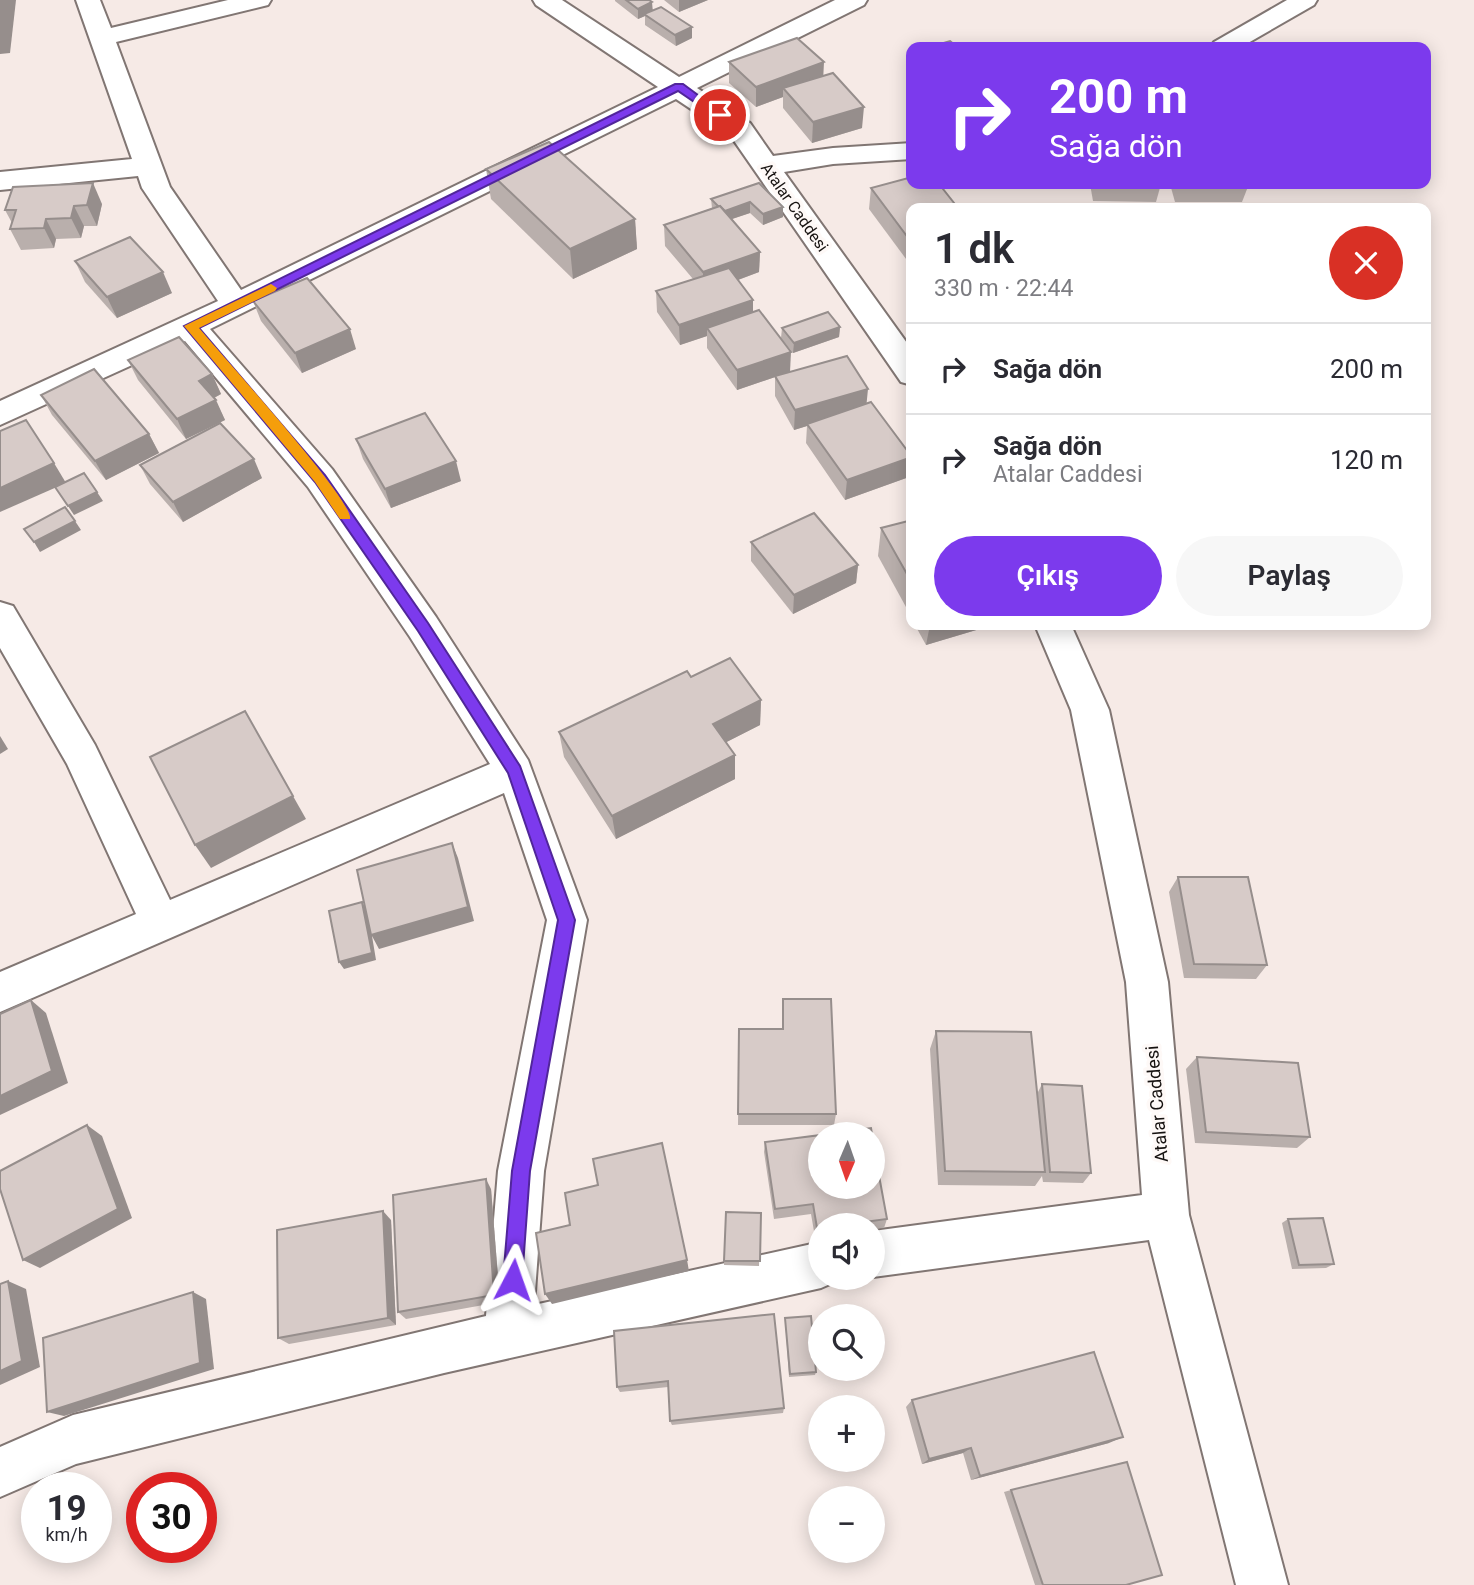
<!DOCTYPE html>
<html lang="tr">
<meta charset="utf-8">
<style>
:root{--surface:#fff;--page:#f7f7f7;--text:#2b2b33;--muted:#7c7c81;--line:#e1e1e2;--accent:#7c3aed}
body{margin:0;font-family:Roboto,sans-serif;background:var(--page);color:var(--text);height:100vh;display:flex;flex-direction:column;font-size:26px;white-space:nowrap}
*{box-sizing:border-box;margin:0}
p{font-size:23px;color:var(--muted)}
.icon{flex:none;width:38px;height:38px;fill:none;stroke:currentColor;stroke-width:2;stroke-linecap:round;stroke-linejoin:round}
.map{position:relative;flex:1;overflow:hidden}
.side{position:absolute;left:906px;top:203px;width:525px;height:427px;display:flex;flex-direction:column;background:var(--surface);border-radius:14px;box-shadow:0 4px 18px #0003}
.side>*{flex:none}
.hud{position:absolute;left:906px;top:42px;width:525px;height:147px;border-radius:14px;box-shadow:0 4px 18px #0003;background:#7c3aed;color:#fff;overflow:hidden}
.needle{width:46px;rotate:182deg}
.controls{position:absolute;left:808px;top:1122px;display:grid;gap:14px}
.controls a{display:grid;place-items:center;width:77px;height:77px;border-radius:50%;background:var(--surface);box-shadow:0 4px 18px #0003;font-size:35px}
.speed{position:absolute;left:21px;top:1472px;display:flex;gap:14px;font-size:35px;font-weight:700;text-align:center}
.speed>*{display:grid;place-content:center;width:91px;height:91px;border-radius:50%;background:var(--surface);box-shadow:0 4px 18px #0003;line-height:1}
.speed small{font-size:18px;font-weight:400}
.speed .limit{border:10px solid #d22;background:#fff;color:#111}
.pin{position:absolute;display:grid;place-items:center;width:60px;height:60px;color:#fff;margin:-30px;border:4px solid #fff;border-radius:50%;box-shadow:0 2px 7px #0007}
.me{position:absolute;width:77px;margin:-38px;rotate:4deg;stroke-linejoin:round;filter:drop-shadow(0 0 5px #0008)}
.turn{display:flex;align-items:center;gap:24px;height:147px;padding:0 28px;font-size:32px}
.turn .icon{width:91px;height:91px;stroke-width:2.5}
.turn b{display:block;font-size:49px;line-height:60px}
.round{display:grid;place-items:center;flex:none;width:74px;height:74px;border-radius:37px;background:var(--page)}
.headline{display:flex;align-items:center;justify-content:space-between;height:119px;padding:0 28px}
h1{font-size:42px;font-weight:600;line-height:52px}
.action{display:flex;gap:14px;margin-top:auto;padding:14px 28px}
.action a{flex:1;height:80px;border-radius:42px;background:var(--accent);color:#fff;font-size:28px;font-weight:600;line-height:80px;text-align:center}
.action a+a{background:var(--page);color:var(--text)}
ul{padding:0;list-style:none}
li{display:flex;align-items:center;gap:21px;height:91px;padding:0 28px;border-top:2px solid var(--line)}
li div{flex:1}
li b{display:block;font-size:26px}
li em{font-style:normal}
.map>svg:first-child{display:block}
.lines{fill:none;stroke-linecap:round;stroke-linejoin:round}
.minor-casing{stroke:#817673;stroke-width:4}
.minor{fill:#fff;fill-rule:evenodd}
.wall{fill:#b9afac}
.shaded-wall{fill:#968e8c}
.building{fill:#d7cbc8;stroke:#968e8c;stroke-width:2}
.route{fill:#7c3aed;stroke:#51269a;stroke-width:2}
.slow{fill:#f59e0b}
.labels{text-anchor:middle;stroke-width:7;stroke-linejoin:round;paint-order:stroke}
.far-street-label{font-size:16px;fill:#161210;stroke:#fef9f7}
.street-label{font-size:18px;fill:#161210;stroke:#fef9f7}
</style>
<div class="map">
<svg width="1474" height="1585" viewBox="0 0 1474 1585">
<rect width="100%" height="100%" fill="#f6eae6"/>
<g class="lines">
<defs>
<g id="minor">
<polygon points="76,0 100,0 111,28 228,0 271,0 268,5 116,42 170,187 241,290 658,87 536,5 533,0 562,0 679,77 835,0 867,0 864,5 697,88 750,123 773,156 833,148 912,143 912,159 833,164 784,172 912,350 912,385 901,382 730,135 676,99 210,329 332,469 436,617 528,760 587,920 544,1171 534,1305 821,1242 821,1278 839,1278 837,1281 821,1288 444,1373 76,1464 0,1497 0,1447 73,1415 486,1316 498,1171 547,920 504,793 0,1012 0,972 136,914 67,764 0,648 0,602 13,606 95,745 170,900 490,764 410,637 308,487 185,341 0,425 0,401 218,301 142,188 138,176 0,190 0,172 132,159"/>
<polygon points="1287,0 1317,0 1314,5 1241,47 1210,47 1214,42"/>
<polygon points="1035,625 1071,625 1109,710 1168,982 1189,1215 1288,1585 1236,1585 1149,1240 873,1277 873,1231 1142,1195 1126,982 1071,710"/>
</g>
</defs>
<use href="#minor" class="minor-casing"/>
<use href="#minor" class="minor"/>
</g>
<g class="wall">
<polygon points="615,0 649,0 653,11 692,27 692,38 676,46 645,25 645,16 638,19 615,1"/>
<polygon points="664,0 708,0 679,12"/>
<polygon points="729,62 824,76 862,128 812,143 783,108 783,97 756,107 729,83"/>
<polygon points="486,169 635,219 637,249 573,279 491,199"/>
<polygon points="759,183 783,207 783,217 763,225 750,213 732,219 760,252 759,272 738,280 753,300 753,312 790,372 867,403 909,477 845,500 806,443 807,426 794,430 775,396 775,377 737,390 707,348 707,336 680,345 657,312 656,291 693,279 665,246 664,225 712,208 711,199"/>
<polygon points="1090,184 1161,184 1156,202 1093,201"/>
<polygon points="1170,184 1249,184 1242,202 1175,202"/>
<polygon points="871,188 912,208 912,267 869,209"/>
<polygon points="102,204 97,226 84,226 81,238 56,239 54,248 21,250 10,229 12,223 5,210"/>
<polygon points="75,261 172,293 117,318 85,282"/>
<polygon points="253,301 356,349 302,373 261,321"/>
<polygon points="840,327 839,337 793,353 781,338 782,328"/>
<polygon points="128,360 212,374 221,394 214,398 225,420 186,439 138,380"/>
<polygon points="41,395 149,434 159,453 106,480 52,415"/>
<polygon points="356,439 461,481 391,508 363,459"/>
<polygon points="140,465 262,478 183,522 150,484"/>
<polygon points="912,520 912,618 878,556 881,528"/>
<polygon points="751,542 858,565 856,583 793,614 751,561"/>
<polygon points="915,625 993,625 926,645"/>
<polygon points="691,677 761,700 760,725 726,742 735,779 616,839 564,757 559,732"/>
<polygon points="1178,877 1267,965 1256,979 1184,978 1169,892"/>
<polygon points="783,999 836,1114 834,1125 738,1125 739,1029 782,1029"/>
<polygon points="936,1031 1037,1094 1042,1084 1091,1173 1083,1183 1043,1182 1042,1176 1035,1186 938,1185 930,1049"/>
<polygon points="1197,1057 1310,1137 1297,1148 1195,1143 1186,1069"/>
<polygon points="765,1142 887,1219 884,1228 873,1229 873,1225 821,1225 821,1236 815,1237 811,1214 774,1219 764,1152"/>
<polygon points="491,1189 500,1302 406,1319 398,1312"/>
<polygon points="726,1212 761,1213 759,1266 724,1265"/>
<polygon points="1288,1219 1334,1264 1326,1268 1292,1269 1282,1223"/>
<polygon points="391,1220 396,1325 289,1344 278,1338"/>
<polygon points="774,1314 784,1408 783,1413 672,1425 670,1421 668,1387 620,1392 617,1387"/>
<polygon points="785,1318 816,1372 815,1375 789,1377"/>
<polygon points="912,1400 1109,1443 971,1480 963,1453 922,1464 906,1407"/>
<polygon points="1011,1490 1126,1585 1035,1585 1004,1492"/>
</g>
<g class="shaded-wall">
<polygon points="0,0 16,0 10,53 0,54"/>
<polygon points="679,0 708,0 679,12"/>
<polygon points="652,2 653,13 644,14 645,16 638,19 638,9"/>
<polygon points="692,27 692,38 676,46 675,35"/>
<polygon points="824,62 823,82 783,88 783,97 756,107 756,87"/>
<polygon points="864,107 862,128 812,143 813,122"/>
<polygon points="93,183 102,204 97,226 87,205"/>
<polygon points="750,202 750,213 723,222 723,212"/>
<polygon points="74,206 84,226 81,238 71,218"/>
<polygon points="783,207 783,217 763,225 763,214"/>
<polygon points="46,219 56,239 54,248 44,228"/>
<polygon points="635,219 637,249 573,279 570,249"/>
<polygon points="760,252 759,272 703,293 703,272"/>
<polygon points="163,272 172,293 117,318 107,297"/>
<polygon points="753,300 753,321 707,328 707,336 680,345 679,325"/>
<polygon points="840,327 839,337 793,353 794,343"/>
<polygon points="350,329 356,349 302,373 295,353"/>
<polygon points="791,352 790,372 737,390 737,370"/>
<polygon points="212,374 221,394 208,401 199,381"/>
<polygon points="868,389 866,409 807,424 807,426 794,430 795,410"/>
<polygon points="216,400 225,420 186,439 177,419"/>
<polygon points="149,434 159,453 106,480 95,461"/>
<polygon points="912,457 909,477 845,500 847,480"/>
<polygon points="254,459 262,478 183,522 173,502"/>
<polygon points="456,461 461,481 391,508 385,489"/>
<polygon points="54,463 66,483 0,512 0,488"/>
<polygon points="97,492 103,501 74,515 68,506"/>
<polygon points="75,521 81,530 40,552 34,542"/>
<polygon points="858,565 856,583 793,614 794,595"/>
<polygon points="930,625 993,625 926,645"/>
<polygon points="761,700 760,725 713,749 713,724"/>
<polygon points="0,736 8,749 0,754"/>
<polygon points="735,755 735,779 616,839 612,816"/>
<polygon points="293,796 306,819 211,868 195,845"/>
<polygon points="452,843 458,858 474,921 379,949 372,936 376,960 344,969 339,962 362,902 366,909"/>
<polygon points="31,1000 46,1013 68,1083 0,1115 0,1096"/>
<polygon points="87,1125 102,1136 132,1218 40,1268 23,1260"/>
<polygon points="486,1179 491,1189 500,1302 494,1295"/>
<polygon points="383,1211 391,1220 396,1325 388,1318"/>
<polygon points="687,1260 689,1271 552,1304 545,1294"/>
<polygon points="8,1281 26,1289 40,1367 0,1385 0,1371"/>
<polygon points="193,1292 206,1299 214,1369 64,1416 47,1412"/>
<polygon points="1123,1437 1109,1443 971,1480 980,1476"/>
<polygon points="971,1448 963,1453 922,1464 929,1459"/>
</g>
<g class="building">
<polygon points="626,0 649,0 652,2 638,9"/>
<polygon points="661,7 692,27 675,35 644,14"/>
<polygon points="797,38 824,62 756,87 729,62"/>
<polygon points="950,41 957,47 930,47"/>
<polygon points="833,73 864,107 813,122 783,88"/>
<polygon points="549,142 635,219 570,249 486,169"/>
<polygon points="912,177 912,184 939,184 958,208 912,208 912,243 871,188"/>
<polygon points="93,183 87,205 74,206 71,218 46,219 44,228 10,229 16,210 5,210 13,187"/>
<polygon points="759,183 783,207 763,214 750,202 725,211 720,206 718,206 711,199"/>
<polygon points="720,206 760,252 703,272 664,225"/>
<polygon points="130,237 163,272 107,297 75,261"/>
<polygon points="729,268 753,300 679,325 656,291"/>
<polygon points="307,278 350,329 295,353 253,301"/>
<polygon points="759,310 791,352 737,370 707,328"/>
<polygon points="828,312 840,327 794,343 782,328"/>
<polygon points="179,337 212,374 199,381 216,400 177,419 128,360"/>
<polygon points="847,356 868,389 795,410 775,376"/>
<polygon points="94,369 149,434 95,461 41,395"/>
<polygon points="871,402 912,457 847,480 807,424"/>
<polygon points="425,413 456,461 385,489 356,439"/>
<polygon points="26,420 54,463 0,488 0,431"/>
<polygon points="220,423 254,459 173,502 140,465"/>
<polygon points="84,473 97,492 68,506 55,487"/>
<polygon points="65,507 75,521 34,542 24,529"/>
<polygon points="814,513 858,565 794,595 751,542"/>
<polygon points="912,520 912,583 881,528"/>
<polygon points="730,658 761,700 713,724 735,755 612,816 559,732 687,671 691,677"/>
<polygon points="245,711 293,796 195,845 150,757"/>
<polygon points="452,843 468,907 371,935 357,870"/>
<polygon points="1178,877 1248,877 1267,965 1194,964"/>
<polygon points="362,902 372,953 339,962 329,911"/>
<polygon points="783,999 831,999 836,1114 738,1114 739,1029 783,1029"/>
<polygon points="31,1000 52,1071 0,1096 0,1014"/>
<polygon points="936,1031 1031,1032 1045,1172 945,1171"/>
<polygon points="1197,1057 1298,1063 1310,1137 1206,1132"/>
<polygon points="1042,1084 1082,1086 1091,1173 1050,1172"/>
<polygon points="87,1125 118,1209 23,1260 0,1189 0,1171"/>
<polygon points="871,1128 872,1134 826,1134"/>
<polygon points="821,1135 821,1186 873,1186 873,1143 887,1219 842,1225 821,1225 821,1228 817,1228 813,1204 775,1209 765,1142"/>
<polygon points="662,1143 687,1260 545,1294 536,1233 570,1225 565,1193 598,1185 593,1159"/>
<polygon points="486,1179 494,1295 398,1312 393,1195"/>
<polygon points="383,1211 388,1318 278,1338 277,1230"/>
<polygon points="726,1212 761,1213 760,1261 724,1261"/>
<polygon points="1323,1218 1334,1264 1299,1265 1288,1219"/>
<polygon points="8,1281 22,1361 0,1371 0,1284"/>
<polygon points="193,1292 200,1363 47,1412 43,1338"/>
<polygon points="774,1314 784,1408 670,1421 668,1381 617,1387 614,1331"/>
<polygon points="811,1316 816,1372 790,1374 785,1318"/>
<polygon points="1094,1352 1123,1437 980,1476 971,1448 929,1459 912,1400"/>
<polygon points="1127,1462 1162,1575 1126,1585 1043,1585 1011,1490"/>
</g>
<polygon class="route" points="675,84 683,84 725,115 716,117 678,91 199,328 325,475 428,623 520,766 575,920 530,1171 522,1280 519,1287 513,1290 506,1287 503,1280 512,1171 558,920 508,773 418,631 315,482 184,326"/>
<path class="slow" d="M271 284 277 288 275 291 199 328C218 351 355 502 350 519H340L315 482 184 326Z"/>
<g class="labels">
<g class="far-street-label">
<text transform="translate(795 207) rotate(55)" y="6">Atalar Caddesi</text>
</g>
<g class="street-label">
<text transform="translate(1157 1104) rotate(-95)" y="6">Atalar Caddesi</text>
</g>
</g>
</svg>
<div class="controls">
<a><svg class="needle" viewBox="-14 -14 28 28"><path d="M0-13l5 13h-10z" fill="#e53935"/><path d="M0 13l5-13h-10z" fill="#7c7c81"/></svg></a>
<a><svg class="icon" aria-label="sound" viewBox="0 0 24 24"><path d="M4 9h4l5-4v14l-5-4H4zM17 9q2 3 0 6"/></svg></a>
<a><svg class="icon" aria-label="search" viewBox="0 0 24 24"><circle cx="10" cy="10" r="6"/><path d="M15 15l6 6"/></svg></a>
<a>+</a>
<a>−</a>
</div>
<div class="speed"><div>19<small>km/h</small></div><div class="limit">30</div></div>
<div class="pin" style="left:720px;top:115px;background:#d93025"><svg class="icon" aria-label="arrive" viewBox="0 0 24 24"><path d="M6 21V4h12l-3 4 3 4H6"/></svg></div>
<svg class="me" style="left:513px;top:1280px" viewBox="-20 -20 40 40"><path d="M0-17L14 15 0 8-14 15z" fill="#7c3aed" stroke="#fff" stroke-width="4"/></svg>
<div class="hud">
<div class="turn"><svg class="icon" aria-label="right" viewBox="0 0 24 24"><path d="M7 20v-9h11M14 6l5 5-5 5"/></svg><div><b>200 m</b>Sağa dön</div></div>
</div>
<section class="side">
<div class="headline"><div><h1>1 dk</h1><p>330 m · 22:44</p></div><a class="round" style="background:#d93025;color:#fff"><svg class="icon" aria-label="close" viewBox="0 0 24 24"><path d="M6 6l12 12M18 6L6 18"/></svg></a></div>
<ul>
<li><svg class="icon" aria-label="right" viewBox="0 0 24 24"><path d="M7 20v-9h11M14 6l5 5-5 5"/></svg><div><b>Sağa dön</b></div><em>200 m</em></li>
<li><svg class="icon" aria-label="right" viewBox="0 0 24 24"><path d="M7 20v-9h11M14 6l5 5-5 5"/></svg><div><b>Sağa dön</b><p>Atalar Caddesi</p></div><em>120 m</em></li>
</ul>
<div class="action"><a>Çıkış</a><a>Paylaş</a></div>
</section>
</div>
